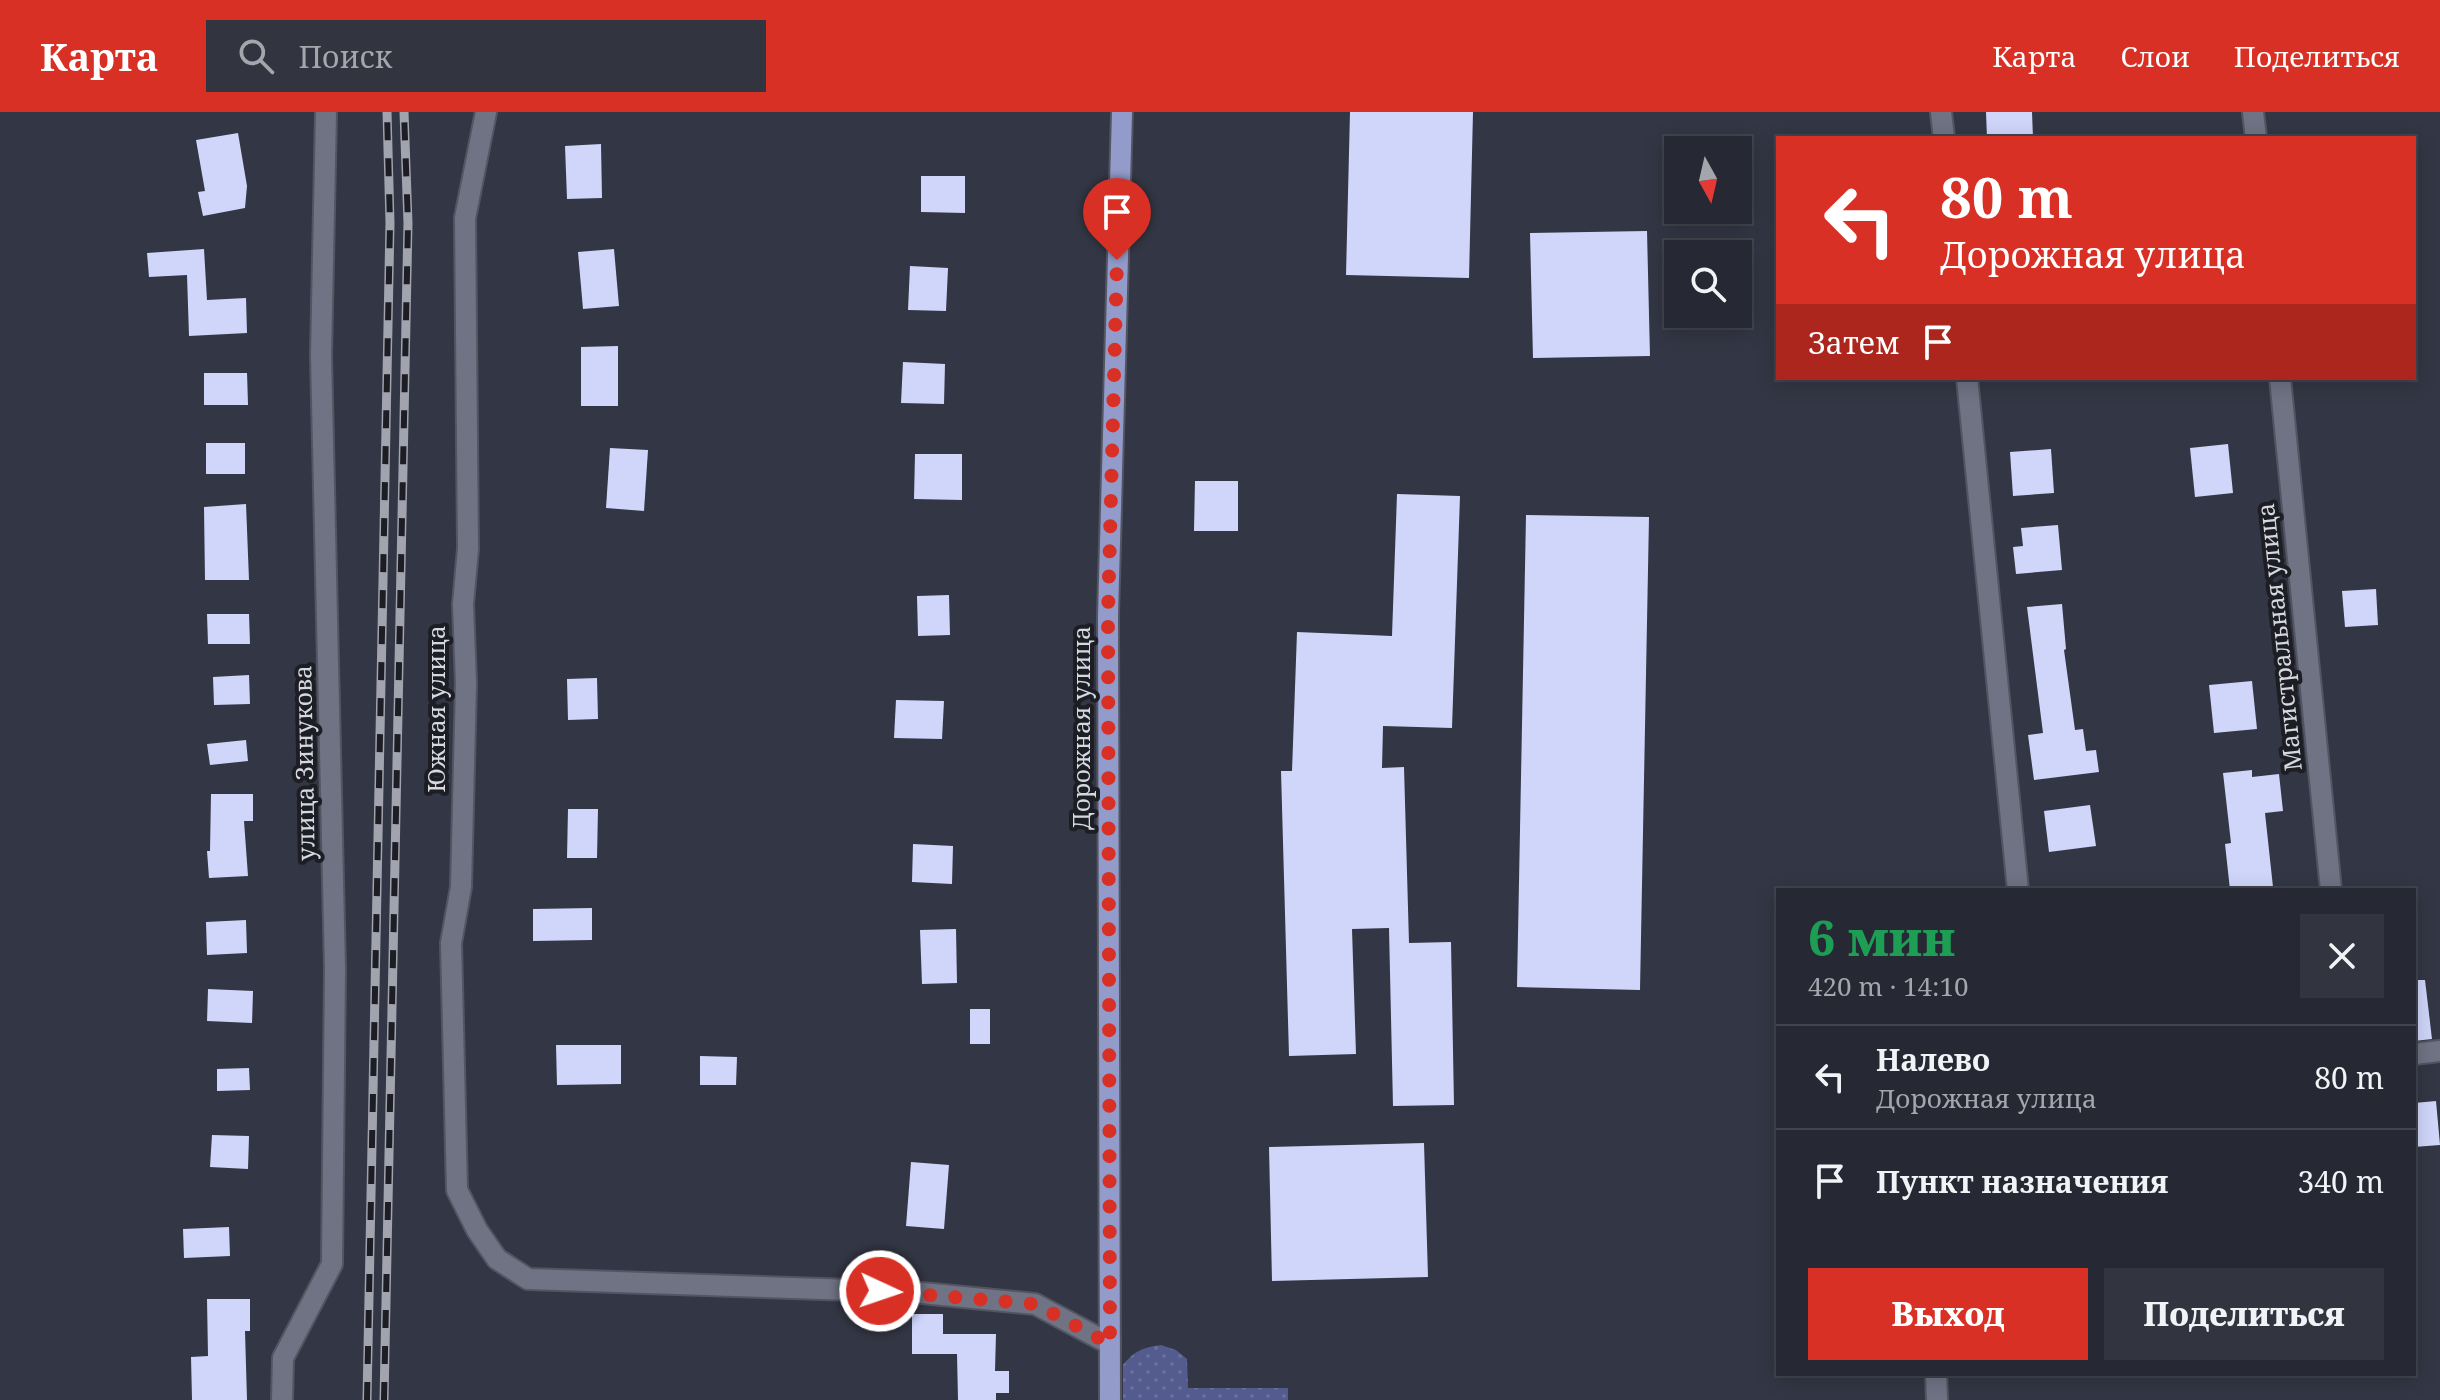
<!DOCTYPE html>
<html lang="ru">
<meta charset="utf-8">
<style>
:root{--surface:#262833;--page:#32343f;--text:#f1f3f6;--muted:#a4a6ac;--line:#42444e;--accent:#d93025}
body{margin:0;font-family:"Noto Serif",serif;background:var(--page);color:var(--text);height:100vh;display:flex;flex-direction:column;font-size:30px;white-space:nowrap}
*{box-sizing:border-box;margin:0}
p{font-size:26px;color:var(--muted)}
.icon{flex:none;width:44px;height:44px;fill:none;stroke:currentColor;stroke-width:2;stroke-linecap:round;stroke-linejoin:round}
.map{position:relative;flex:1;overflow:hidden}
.panel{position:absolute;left:1776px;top:776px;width:640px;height:488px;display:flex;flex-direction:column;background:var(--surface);border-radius:0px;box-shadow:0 4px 20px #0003,0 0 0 2px var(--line)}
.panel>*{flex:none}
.banner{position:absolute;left:1776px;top:24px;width:640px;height:244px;border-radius:0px;box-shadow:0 4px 20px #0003,0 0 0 2px var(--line);background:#d93025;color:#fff;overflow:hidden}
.needle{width:52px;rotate:172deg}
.tools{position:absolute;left:1664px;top:24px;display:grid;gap:16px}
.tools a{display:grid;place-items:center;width:88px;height:88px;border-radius:0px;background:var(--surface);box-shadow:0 4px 20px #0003,0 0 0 2px var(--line);font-size:40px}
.pin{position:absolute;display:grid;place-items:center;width:68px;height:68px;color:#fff;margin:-82px -34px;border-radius:50% 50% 50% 0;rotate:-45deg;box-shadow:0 0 8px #0007}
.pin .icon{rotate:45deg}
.me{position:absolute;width:88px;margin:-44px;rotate:93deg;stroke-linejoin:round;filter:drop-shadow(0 0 6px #0008)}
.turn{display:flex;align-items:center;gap:28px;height:168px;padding:0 32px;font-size:36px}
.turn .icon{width:104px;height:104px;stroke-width:2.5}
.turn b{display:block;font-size:56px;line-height:68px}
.then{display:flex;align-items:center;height:76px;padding:0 32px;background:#0003;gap:16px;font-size:30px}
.round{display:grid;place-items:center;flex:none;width:84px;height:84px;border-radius:0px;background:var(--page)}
.overview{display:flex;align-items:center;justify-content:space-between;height:136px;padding:0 32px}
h1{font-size:48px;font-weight:800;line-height:60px;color:#1e9e55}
.cta{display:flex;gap:16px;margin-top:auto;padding:16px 32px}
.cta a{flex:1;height:92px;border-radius:0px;background:var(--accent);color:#fff;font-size:32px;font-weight:800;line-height:92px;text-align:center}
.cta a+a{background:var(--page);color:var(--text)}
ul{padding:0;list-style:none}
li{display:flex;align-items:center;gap:24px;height:104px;padding:0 32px;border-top:2px solid var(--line)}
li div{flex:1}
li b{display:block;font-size:30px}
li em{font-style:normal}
header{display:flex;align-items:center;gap:48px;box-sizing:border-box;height:112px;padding:0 40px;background:var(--accent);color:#fff}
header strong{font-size:38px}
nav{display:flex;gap:44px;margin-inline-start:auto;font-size:28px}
.search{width:560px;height:72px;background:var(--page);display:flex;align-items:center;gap:20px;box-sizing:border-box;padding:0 28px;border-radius:0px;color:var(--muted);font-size:30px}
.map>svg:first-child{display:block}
.grass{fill:url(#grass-dots)}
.building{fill:#cfd6fa}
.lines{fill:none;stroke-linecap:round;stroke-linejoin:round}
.minor-casing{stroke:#535562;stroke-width:24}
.major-casing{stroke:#535562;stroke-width:24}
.minor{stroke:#707384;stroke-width:20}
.major{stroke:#929bca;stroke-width:20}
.rail-casing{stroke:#a1a3af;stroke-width:9}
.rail{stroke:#1c1e24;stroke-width:6;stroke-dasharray:18;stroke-linecap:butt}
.route{stroke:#d93025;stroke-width:14;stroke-dasharray:0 25.2}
.labels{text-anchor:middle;stroke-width:8;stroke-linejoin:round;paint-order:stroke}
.street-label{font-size:24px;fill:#d5d7e1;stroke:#1c1e24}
</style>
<header>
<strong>Карта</strong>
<div class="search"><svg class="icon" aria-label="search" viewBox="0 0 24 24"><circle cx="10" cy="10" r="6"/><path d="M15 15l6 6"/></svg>Поиск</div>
<nav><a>Карта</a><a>Слои</a><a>Поделиться</a></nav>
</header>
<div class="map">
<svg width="2440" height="1288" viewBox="0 0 2440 1288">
<defs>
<pattern id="grass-dots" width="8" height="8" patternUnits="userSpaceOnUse" patternTransform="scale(2)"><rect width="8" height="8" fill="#545b8e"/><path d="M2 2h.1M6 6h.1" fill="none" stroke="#6c729e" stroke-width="1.8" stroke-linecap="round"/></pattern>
</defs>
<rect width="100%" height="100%" fill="#333644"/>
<path class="grass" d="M1161 1233 1176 1238 1187 1247 1188 1276H1288V1288H1123V1253C1134 1239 1144 1235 1161 1233Z"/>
<g class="building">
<polygon points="1350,0 1473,0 1469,166 1346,163"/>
<polygon points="1986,0 2032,0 2033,26 1987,26"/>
<polygon points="238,21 247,74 245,96 203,104 198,80 205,79 196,28"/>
<polygon points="601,32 602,86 567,87 565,34"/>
<polygon points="921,64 965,64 965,101 921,100"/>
<polygon points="1647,119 1650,244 1533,246 1530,121"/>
<polygon points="204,137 207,188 246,186 247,221 189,224 187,163 149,165 147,141"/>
<polygon points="614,137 619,194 583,197 578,140"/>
<polygon points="910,154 948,156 946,199 908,198"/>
<polygon points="618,234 618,294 581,294 581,235"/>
<polygon points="903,250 945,252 944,292 901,291"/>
<polygon points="204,261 247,261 248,293 204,293"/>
<rect x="206" y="331" width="39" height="31"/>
<polygon points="2228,332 2233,381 2195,385 2190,336"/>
<polygon points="610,336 648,338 644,399 606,396"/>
<polygon points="2051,337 2054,381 2013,384 2010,340"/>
<polygon points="915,342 962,342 962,388 914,387"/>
<polygon points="1195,369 1238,369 1238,419 1194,419"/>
<polygon points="1397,382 1460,384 1452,616 1383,614 1382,656 1404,655 1409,831 1451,830 1454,993 1393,994 1389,816 1352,817 1356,942 1289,944 1281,659 1292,659 1297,520 1392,524"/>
<polygon points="246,392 249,468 205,468 204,395"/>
<polygon points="1526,403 1649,405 1640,878 1517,875"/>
<polygon points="2058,413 2062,458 2016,462 2013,435 2023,434 2021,416"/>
<polygon points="2376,477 2378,513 2345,515 2342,479"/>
<polygon points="949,483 950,523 918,524 917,484"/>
<polygon points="2062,492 2066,537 2064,538 2075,618 2083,617 2086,639 2096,638 2099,660 2034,668 2028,623 2043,621 2027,495"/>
<polygon points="207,502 249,502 250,532 208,532"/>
<polygon points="249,563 250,592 214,593 213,565"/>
<polygon points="597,566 598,607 568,608 567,567"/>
<polygon points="2252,569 2257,617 2214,621 2209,573"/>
<polygon points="896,588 944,589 942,627 894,626"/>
<polygon points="246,628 248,649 210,653 207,632"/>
<polygon points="2252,658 2252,665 2279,662 2283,699 2265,701 2273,775 2230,778 2225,732 2231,731 2223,661"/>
<polygon points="211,682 253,682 253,709 244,709 248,764 209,766 207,739 210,739"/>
<polygon points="2090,693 2096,734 2049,740 2044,699"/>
<polygon points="568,697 598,697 597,746 567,746"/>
<polygon points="913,732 953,734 952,772 912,770"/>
<polygon points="592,796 592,828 533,829 533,797"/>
<polygon points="246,808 247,841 207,843 206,810"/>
<polygon points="956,817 957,871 922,872 920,818"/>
<polygon points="2414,868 2425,868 2432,927 2414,929"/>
<polygon points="208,877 253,879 252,911 207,909"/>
<rect x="970" y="897" width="20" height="35"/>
<polygon points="556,933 621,933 621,972 557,973"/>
<polygon points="700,944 737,945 736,973 700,973"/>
<polygon points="249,956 250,978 217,979 217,957"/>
<polygon points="2436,989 2440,1033 2414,1035 2414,991"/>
<polygon points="212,1023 249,1024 248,1057 210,1055"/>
<polygon points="1424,1031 1428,1165 1272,1169 1269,1035"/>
<polygon points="911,1050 949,1053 944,1117 906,1114"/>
<polygon points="229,1115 230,1144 184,1146 183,1117"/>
<polygon points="207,1187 250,1187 250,1219 245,1219 247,1288 192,1288 191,1245 208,1244"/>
<polygon points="912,1202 943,1202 943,1222 996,1222 995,1259 1009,1259 1009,1281 996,1281 996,1288 958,1288 957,1242 912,1242"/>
</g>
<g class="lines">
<defs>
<g id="minor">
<polyline points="486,0 465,106 468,437 463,492 466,571 461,775 451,831 457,1078 477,1118 497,1147 528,1167 912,1180 1035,1192 1110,1232"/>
<polyline points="1941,0 1944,26"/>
<polyline points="2253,0 2256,26"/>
<polyline points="1967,266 2018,778"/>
<polyline points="2280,266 2331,778"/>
<polyline points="2414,942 2440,939"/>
<polyline points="1936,1262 1937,1288"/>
<polyline points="282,1288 283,1246 332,1152 335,857 321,244 326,0"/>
</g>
<polyline id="major" points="1110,1288 1108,503 1122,0"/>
</defs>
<use href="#minor" class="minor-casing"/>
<use href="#major" class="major-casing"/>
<use href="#minor" class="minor"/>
<use href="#major" class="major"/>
<defs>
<g id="rail">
<polyline points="367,1288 390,111 387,0"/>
<polyline points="384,1288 408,111 404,0"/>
</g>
</defs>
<use href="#rail" class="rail-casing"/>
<use href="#rail" class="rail"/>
</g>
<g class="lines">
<polyline class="route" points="880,1179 1035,1192 1110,1232 1108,503 1117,148"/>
</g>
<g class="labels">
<g class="street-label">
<text transform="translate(2280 525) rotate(-96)" y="8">Магистральная улица</text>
<text transform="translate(437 597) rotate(-90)" y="8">Южная улица</text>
<text transform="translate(1082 616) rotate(-90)" y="8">Дорожная улица</text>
<text transform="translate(305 651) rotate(-91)" y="8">улица Зинукова</text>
</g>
</g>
</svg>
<div class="tools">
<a><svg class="needle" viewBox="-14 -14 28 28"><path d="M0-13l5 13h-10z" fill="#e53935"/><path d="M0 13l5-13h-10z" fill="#a4a6ac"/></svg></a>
<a><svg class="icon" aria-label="search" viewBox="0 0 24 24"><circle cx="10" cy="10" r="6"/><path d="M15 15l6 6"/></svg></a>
</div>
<div class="pin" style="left:1117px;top:148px;background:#d93025"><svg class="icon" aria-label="arrive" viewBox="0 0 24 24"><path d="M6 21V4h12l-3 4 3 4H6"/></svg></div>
<svg class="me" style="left:880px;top:1179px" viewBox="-20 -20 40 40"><circle r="17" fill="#d93025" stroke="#fff" stroke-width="3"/><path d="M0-11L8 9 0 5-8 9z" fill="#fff"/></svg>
<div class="banner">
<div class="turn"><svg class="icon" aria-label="left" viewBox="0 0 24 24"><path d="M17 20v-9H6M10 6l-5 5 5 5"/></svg><div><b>80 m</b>Дорожная улица</div></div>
<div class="then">Затем<svg class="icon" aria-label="arrive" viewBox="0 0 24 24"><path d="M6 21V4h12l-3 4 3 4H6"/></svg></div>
</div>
<section class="panel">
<div class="overview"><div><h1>6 мин</h1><p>420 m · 14:10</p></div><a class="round"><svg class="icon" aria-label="close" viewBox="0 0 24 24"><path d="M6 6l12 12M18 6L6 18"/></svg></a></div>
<ul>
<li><svg class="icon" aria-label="left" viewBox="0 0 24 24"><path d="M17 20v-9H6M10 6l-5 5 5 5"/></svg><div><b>Налево</b><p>Дорожная улица</p></div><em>80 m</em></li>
<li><svg class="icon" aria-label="arrive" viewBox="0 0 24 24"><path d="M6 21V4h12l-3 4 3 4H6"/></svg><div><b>Пункт назначения</b></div><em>340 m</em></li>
</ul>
<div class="cta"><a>Выход</a><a>Поделиться</a></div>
</section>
</div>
